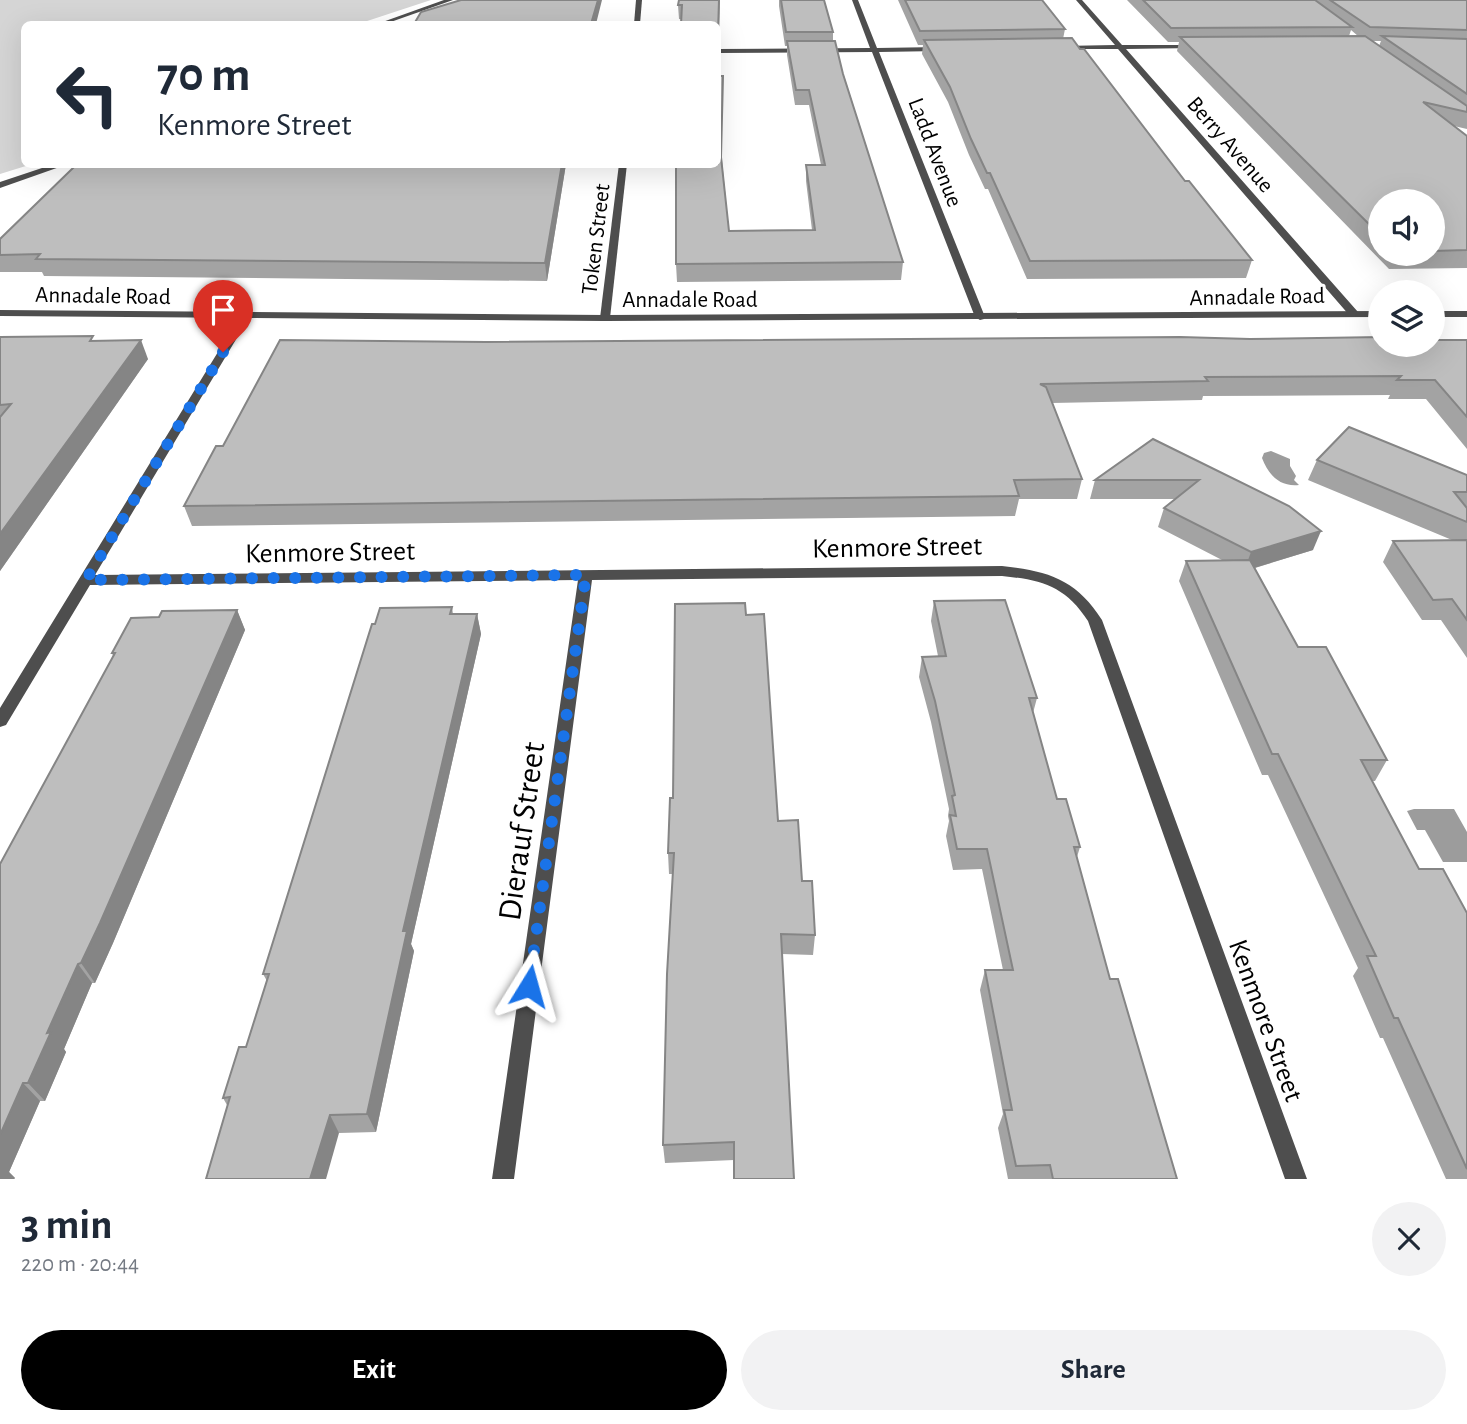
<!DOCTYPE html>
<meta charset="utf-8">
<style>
:root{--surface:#fff;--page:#f2f2f3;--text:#1f2937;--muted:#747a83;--accent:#000}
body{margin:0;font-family:"Alegreya Sans",sans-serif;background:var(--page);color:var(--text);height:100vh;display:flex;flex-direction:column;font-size:26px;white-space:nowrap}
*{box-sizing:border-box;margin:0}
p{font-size:23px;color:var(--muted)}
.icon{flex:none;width:38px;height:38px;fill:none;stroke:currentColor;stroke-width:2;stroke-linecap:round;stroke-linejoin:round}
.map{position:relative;height:1179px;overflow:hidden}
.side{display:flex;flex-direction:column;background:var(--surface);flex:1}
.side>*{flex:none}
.banner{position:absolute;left:21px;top:21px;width:700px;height:147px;border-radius:10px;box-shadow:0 7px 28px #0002;background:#fff;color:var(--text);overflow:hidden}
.controls{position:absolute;left:1368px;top:189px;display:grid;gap:14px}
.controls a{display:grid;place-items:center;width:77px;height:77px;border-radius:50%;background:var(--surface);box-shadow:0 7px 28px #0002;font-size:35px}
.pin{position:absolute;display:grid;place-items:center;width:60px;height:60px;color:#fff;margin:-72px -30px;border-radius:50% 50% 50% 0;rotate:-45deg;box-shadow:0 0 7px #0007}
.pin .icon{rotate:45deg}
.me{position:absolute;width:77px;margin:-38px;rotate:8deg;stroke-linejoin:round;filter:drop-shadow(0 0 5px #0008)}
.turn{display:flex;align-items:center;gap:24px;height:147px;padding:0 21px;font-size:32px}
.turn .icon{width:91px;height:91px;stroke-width:2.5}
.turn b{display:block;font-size:49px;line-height:60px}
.round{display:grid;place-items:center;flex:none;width:74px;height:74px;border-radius:37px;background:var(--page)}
.headline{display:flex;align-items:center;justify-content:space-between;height:119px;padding:0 21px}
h1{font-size:42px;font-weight:600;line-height:52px}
.button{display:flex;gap:14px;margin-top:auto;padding:14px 21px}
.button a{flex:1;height:80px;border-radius:42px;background:var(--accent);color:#fff;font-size:28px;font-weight:600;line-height:80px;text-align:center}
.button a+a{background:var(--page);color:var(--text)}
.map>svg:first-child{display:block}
.green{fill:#d5d5d5}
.water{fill:#9c9c9c}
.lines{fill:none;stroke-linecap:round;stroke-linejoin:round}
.minor{fill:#4e4e4e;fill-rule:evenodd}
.tertiary{fill:#4e4e4e;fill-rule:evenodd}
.wall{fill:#a3a3a3;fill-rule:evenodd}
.shaded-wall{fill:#858585}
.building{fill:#bebebe;stroke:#858585;stroke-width:2}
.route{stroke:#1a73e8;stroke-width:12;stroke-dasharray:0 21.6}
.labels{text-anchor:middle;stroke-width:6;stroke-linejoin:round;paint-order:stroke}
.far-street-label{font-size:23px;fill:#000;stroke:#fff}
.street-label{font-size:28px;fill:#000;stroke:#fff}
.near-street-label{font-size:33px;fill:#000;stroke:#fff}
</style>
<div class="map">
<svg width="1467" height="1179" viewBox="0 0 1467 1179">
<rect width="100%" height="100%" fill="#fff"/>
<polygon class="green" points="0,0 431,0 358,24 24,24 24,164 29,165 0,174"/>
<g class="water">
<path d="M1271 451 1290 459V466L1296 476 1294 480 1299 485C1280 487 1269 476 1262 458L1264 453Z"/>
<polygon points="1414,809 1454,809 1467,832 1467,862 1443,862 1425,830 1417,830 1407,811"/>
</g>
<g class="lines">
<g class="minor">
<polygon points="636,0 642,0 640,24 634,24"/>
<polygon points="852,0 858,0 877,48 940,47 943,49 940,51 879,52 985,317 984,319 980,320 975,317 872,52 718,53 718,49 870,48"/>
<polygon points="1076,0 1082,0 1122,45 1198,45 1196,48 1126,49 1358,312 1358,316 1350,316 1118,49 1060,49 1062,46 1115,45"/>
<polygon points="619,164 627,164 610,318 605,321 600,318"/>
<path d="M245 313 250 316 95 575 1002 566C1048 571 1076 579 1102 620L1307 1179H1285L1088 621C1065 586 1042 580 1002 576L592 580 514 1179H492L578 580 90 585 6 725 0 727V708L240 316Z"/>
</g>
<g class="tertiary">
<polygon points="444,0 453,0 385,24 377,24"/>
<polygon points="54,164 68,164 0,188 0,182"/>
<polygon points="0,310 605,315 1381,311 1381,317 605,321 0,316"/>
<rect x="1433" y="311" width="34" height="6"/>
</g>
</g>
<g class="wall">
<polygon points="720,0 718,70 718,24 679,19 678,5"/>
<polygon points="779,0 824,0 833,32 833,41 903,262 901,280 677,282 676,264 722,160 729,231 812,230 806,181 806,165 821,165 809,105 795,105 787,55 787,46 785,46 779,6"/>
<polygon points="898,0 1042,0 1065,29 1063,39 1252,260 1246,278 1027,279 988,189 985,189 969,155 948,102 922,54 923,45 918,45"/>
<path d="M1127 0H1467V129L1454 126 1467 136V268L1389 269 1177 51 1179 42H1168ZM1351 30 1358 36H1349ZM1372 41H1381L1379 46ZM1381 201H1433V254H1381Z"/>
<polygon points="185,164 566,164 547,281 44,276 42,272 0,272 0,239 184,166"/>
<polygon points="0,337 95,341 148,359 0,571"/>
<polygon points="1467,340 1467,449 1426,399 1388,399 1390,395 1203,396 1202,400 1052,403 1082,479 1077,499 1019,499 1015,516 192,526 184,506 223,446 486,342 1381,345"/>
<polygon points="1153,439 1313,550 1255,568 1298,647 1387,760 1375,781 1372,781 1419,869 1467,913 1467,1179 1446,1179 1383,1038 1380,1038 1353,976 1358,968 1268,775 1262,775 1179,581 1186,561 1222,560 1158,527 1164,508 1176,499 1090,499 1095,480"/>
<polygon points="1317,460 1467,475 1467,658 1441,620 1422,620 1383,562 1393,541 1452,540 1308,480"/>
<polygon points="934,601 1037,698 1033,713 1057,799 1080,847 1077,857 1110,979 1177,1179 1008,1179 998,1128 1003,1114 980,990 985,970 1003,970 982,869 953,870 946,836 949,821 948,816 949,809 931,722 919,677 922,657 938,656 931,621"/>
<polygon points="452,607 453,614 477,614 481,634 411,944 414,951 376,1132 339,1133 227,1105 223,1098 246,1047 267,981 263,974"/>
<polygon points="237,610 245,630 113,943 95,983 92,983 64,1049 66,1052 45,1101 40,1101 9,1172 15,1178 14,1179 0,1179 113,656 112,653 159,617"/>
<polygon points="746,615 778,821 802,881 815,935 813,955 782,954 734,1160 665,1163 663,1145 673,874 669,874 668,853 673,798"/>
</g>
<g class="shaded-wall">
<polygon points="598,0 602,0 596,24 591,24"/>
<polygon points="562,164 566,164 547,281 545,263"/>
<polygon points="141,340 148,359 0,571 0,534"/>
<polygon points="1321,531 1313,550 1244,571 1251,552"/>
<polygon points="237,610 245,630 113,943 95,983 81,963"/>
<polygon points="477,614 481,634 411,944 414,951 376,1132 367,1114 403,931"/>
<polygon points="78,964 92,983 64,1049 66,1052 45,1101 28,1083 47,1033"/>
<polygon points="23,1083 40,1101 9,1172 15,1178 14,1179 0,1179 0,1135"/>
<polygon points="330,1115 339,1133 326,1179 310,1179"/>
</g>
<g class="building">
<polygon points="461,0 598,0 591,24 414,24 421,12"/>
<polygon points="679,0 719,0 718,33 718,24 681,24 682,5 678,5"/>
<polygon points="781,0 824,0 833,32 786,32"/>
<polygon points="905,0 1042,0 1065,29 920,31"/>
<polygon points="1143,0 1315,0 1352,27 1171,28"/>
<polygon points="1330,0 1467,0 1467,30 1370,27"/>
<polygon points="1365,36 1467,106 1467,112 1423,102 1467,136 1467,250 1433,251 1433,201 1381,201 1381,236 1180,37"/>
<polygon points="1382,36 1467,39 1467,94"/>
<polygon points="1072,38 1080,49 1084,49 1185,181 1189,181 1252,260 1030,261 990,173 987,173 971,139 950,87 924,40"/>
<polygon points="787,41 835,41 843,74 903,262 676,264 676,164 718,164 718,76 723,76 721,157 729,231 815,230 806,165 825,165 809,90 796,90"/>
<polygon points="185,164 562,164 545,263 36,259 40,254 0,255 0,239 74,167 184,166"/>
<polygon points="93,336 90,341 141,340 0,534 0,417 11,404 0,405 0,337"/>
<polygon points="1180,337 1250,339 1381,337 1381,345 1433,345 1433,340 1467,340 1467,417 1435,380 1397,380 1401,376 1205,377 1208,381 1040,384 1046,387 1082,479 1014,480 1019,496 184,506 216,446 223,446 280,340 486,342"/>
<polygon points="1349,427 1467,475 1467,492 1454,492 1467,508 1467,522 1317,460"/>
<polygon points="1153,439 1289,506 1321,531 1251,552 1164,508 1199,480 1095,480"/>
<polygon points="1467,540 1467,620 1452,599 1433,600 1393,541"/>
<polygon points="1250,560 1298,647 1326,647 1387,760 1361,760 1419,869 1443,869 1467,913 1467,1169 1398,1018 1394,1018 1367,956 1376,956 1278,754 1272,754 1186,561"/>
<polygon points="1005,600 1037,698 1029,698 1057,799 1066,799 1080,847 1074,847 1110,979 1118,979 1177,1179 1053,1179 1050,1165 1016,1166 1004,1110 1012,1110 985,970 1013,970 987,849 957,849 950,815 956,816 952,796 955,795 935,701 922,657 946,656 934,601"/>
<polygon points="745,603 746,615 764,614 778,821 798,820 802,881 812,881 815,935 781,934 794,1179 734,1179 734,1142 663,1145 667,974 674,853 668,853 670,798 673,798 675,604"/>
<polygon points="452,607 450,614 477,614 403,931 407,931 367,1114 330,1115 310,1179 206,1179 230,1097 223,1098 239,1047 246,1047 269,974 263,974 372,624 375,624 380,608"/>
<polygon points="237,610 100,923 81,963 78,964 47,1033 51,1032 28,1083 23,1083 0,1135 0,864 115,653 112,653 131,618 159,617 162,611"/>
</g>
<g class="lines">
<polyline class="route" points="223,352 86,580 586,575 529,986"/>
</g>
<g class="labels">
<g class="far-street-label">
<text transform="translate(1231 144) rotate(49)" y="8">Berry Avenue</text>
<text transform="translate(936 152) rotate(69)" y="8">Ladd Avenue</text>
<text transform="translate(595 239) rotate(-83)" y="8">Token Street</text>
<text transform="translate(103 295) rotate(1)" y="8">Annadale Road</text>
<text transform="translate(1257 296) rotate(-1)" y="8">Annadale Road</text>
<text x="690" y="307">Annadale Road</text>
</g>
<g class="street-label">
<text transform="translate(897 546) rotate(-1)" y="10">Kenmore Street</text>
<text transform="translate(330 551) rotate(-1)" y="10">Kenmore Street</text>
<text transform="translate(1267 1020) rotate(70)" y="10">Kenmore Street</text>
</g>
<g class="near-street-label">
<text transform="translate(520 831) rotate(-82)" y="12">Dierauf Street</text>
</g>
</g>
</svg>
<div class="controls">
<a><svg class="icon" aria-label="sound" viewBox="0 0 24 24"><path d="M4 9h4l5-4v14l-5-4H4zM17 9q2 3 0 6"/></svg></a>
<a><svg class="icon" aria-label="layers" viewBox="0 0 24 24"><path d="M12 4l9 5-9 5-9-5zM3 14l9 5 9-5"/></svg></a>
</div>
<div class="pin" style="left:223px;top:352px;background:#d93025"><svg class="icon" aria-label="arrive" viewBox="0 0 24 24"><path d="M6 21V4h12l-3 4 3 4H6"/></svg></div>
<svg class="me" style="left:529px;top:986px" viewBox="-20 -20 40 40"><path d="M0-17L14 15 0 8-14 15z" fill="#1a73e8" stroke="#fff" stroke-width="4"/></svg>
<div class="banner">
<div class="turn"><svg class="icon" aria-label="left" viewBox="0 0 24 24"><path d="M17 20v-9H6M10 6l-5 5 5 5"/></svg><div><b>70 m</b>Kenmore Street</div></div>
</div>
</div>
<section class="side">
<div class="headline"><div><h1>3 min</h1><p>220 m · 20:44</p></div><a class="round"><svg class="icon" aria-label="close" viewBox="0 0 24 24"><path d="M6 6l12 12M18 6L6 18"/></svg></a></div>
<div class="button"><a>Exit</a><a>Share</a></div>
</section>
